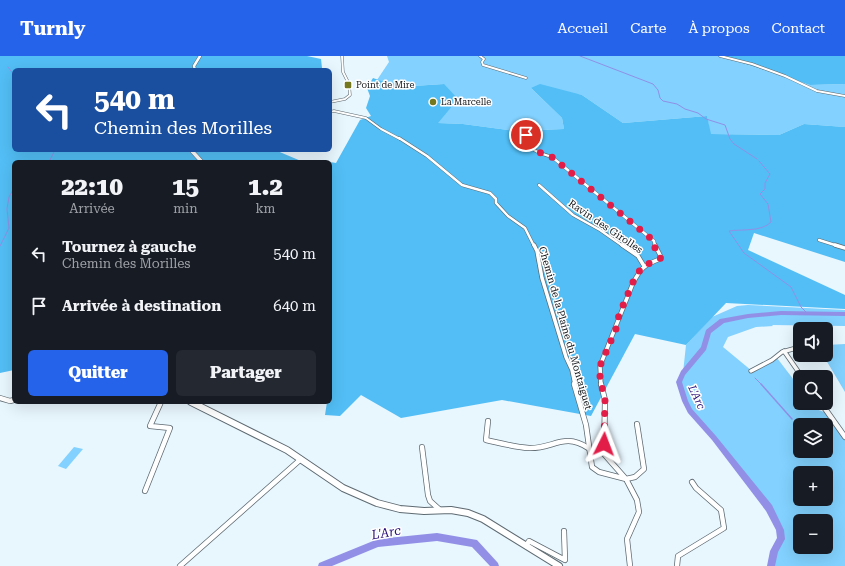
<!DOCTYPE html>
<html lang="fr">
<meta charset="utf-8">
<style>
:root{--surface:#171b24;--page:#242831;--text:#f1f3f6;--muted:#9ea1a6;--accent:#2563eb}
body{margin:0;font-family:"Roboto Serif",serif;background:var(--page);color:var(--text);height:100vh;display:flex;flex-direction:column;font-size:15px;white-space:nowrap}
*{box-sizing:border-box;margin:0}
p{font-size:13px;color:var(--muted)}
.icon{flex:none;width:22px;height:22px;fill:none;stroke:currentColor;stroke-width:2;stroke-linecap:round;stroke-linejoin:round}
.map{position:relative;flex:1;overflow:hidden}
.panel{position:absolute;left:12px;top:104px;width:320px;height:244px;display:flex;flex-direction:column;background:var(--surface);border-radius:6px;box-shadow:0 4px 16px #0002}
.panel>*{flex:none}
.hud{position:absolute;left:12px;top:12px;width:320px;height:84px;border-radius:6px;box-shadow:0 4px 16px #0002;background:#1a4fa0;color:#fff;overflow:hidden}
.buttons{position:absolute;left:793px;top:266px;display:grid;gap:8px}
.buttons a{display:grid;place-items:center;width:40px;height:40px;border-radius:6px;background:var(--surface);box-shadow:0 4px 16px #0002;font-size:20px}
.pin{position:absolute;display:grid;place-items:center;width:34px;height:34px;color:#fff;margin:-17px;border:2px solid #fff;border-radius:50%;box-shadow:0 1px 4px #0007}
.me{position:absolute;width:44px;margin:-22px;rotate:3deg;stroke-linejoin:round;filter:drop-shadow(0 0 3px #0008)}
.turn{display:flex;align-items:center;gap:14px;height:84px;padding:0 16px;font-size:18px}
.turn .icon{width:52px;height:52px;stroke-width:2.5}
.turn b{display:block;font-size:28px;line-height:34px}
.eta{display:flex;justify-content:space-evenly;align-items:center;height:68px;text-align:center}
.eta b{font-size:24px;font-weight:800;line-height:28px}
.action{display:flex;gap:8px;margin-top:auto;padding:8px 16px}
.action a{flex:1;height:46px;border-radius:6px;background:var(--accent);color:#fff;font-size:16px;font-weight:800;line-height:46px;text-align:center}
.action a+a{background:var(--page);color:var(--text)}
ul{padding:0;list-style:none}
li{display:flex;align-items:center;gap:12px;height:52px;padding:0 16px}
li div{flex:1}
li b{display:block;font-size:15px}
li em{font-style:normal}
header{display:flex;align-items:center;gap:24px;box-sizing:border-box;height:56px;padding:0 20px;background:var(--accent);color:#fff}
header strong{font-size:19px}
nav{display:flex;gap:22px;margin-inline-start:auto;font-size:14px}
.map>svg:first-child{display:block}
.green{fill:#82d1fe;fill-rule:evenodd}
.forest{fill:#52bef5}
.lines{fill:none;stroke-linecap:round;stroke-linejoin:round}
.stream-far1{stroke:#9190e6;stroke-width:1}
.stream{stroke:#9190e6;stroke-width:1.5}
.river{fill:#9190e6;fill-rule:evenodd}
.street-far3-casing{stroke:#5e6a71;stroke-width:3}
.street-far2-casing{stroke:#5e6a71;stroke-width:3.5}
.street-far1-casing{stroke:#5e6a71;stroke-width:5}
.street-casing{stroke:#5e6a71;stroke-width:6}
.secondary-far2-casing{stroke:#5e6a71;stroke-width:3.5}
.secondary-far1-casing{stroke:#5e6a71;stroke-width:4.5}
.secondary-casing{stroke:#5e6a71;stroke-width:8}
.street-far3{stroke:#fff;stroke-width:2}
.street-far2{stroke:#fff;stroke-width:2.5}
.street-far1{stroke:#fff;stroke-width:3.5}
.street{stroke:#fff;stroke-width:4.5}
.secondary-far2{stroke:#fff;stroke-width:2.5}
.secondary-far1{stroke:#fff;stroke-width:3.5}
.secondary{stroke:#fff;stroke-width:6}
.route{stroke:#e11d48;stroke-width:7;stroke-dasharray:0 12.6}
.poi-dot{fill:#75781f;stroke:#fff;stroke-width:1.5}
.labels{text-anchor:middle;stroke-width:3;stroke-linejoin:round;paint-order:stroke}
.far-poi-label{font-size:9px;fill:#13171a;stroke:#fff;text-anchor:start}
.street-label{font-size:10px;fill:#13171a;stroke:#fff}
.water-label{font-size:11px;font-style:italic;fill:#2b1177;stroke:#fff}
.near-water-label{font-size:13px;font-style:italic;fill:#2b1177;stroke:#fff}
</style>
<header>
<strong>Turnly</strong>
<nav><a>Accueil</a><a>Carte</a><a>À propos</a><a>Contact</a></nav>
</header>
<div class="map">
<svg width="845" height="510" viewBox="0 0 845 510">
<rect width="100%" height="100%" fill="#e8f6fe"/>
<g class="green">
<polygon points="387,0 720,0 810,29 845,28 845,71 804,68 779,79 710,78 707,60 623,67 582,39 531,32 562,62 564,73 515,75 463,68 437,67 444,28 398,31 377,24 389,6"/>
<path d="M748 249 845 254V270L772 269 773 270 756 271 728 281 723 291 752 315 771 307 777 302 800 332V347H812L816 353 824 356 845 384V510H771L774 495 781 483 780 474 776 465 769 452 714 382 690 355 685 345 679 326 683 317 686 289 712 261 737 250ZM800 369H826V395H800ZM800 417H826V443H800ZM800 465H826V491H800Z"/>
<polygon points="845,288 845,336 823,299 826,299 826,289"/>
<polygon points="74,391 83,393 66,413 58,410"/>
</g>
<g class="forest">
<polygon points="0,0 307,0 321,3 322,12 319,14 14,14 14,94 275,94 301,105 319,106 14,106 14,314 0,317"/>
<polygon points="720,0 845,0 845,28 810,29"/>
<polygon points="373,22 398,31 444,28 458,43 438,67 463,68 515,75 564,73 562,62 531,32 540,28 582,39 623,67 707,60 711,78 779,79 804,68 845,71 845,206 754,177 748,194 845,239 845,253 726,247 686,289 635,278 591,360 502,344 401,362 361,339 340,360 325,359 327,346 330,346 330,320 332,304 330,305 330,106 336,107 360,64 371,60 366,52 370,40 367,32"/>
</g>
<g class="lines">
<g class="stream-far1">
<polyline points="580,0 653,28 658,34 660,42 663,45 677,48 685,53 698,57 706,63 725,69 730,83 734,88 757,103"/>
<polyline points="8,11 14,19"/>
<polyline points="14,44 14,52"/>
<path d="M759 105 770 118 765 127V133L760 138 768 148 771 166C762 176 741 173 729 175L744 197 791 231 801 251 807 257"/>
<polyline points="49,106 55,94"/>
<polyline points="0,190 9,172 7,153 9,141 14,132"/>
<polyline points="755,322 762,329"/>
</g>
<polyline class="stream" points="761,328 792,363"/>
<g class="river">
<polygon points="781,255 845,256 845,260 781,259 748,262 724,267 711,277 706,294 685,319 682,326 688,345 692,353 716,380 772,449 784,474 785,483 778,496 775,510 767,510 770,495 777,482 776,474 766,455 712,384 688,357 682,345 676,326 681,315 701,291 706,274 720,263 748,258"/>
<polygon points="437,477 477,484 498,507 499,510 490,510 472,491 437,485 378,491 332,510 318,510 319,507 378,483"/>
</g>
<defs>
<g id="street-far3">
<polyline points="480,0 484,3 482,6 483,9 526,22"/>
<polyline points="720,0 752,8 785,20 817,35 845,40"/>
<polyline points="330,46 345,43 350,39 349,28 343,16 342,0"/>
<polyline points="330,56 334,55 366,62 381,73 400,83"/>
<polyline points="525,71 526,83"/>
</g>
<g id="street-far2">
<polyline points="399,82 427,100 462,129 490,137 496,143 496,147 508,160 525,172 534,190"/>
<path d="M526 82C527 94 542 98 552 101L654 185 655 190"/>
<polyline points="539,129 573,159 600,174 623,190"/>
<polyline points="819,184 838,190"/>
</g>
<g id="street-far1">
<polyline points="534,189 537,195 542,222 566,301 572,314 575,329"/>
<polyline points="622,189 638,200 644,210"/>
<polyline points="835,189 845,192"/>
<polyline points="826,288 828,287"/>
<polyline points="784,295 802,321"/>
<polyline points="751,315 772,304 782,296 800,291"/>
<path d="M601 329 600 310 633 227C641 212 644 209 660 203L661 201 655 189"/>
</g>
<g id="street">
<polyline points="574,328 586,369 592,411 599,416 626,423 637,444 639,456 627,483 630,510"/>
<polyline points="601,328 605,344 604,398 626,423 635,421 644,413 637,368"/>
<polyline points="0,342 10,345 14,344"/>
<polyline points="821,347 845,381"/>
<path d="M488 365 486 384C500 387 514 391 529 392 553 393 564 376 588 392"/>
<polyline points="422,391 428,439 430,445 440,454"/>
<polyline points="145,435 170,372 150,370 161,346"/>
<polyline points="526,490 529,485 565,504 564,475"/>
<polyline points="180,510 301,403"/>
<polyline points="677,510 678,500 724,472 721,454 696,432 692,426"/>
</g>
<polyline id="secondary-far2" points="195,14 194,10 200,0"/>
<polyline id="secondary-far1" points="191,94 202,106"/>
<polyline id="secondary" points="191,346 287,394 343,432 377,447 400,453 424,455 451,454 468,457 483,463 559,510"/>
</defs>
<use href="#street-far3" class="street-far3-casing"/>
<use href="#street-far2" class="street-far2-casing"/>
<use href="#street-far1" class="street-far1-casing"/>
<use href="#street" class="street-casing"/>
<use href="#secondary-far2" class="secondary-far2-casing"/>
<use href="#secondary-far1" class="secondary-far1-casing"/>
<use href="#secondary" class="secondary-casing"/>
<use href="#street-far3" class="street-far3"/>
<use href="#street-far2" class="street-far2"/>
<use href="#street-far1" class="street-far1"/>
<use href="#street" class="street"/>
<use href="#secondary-far2" class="secondary-far2"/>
<use href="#secondary-far1" class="secondary-far1"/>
<use href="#secondary" class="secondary"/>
</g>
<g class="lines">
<polyline class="route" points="526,79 526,86 536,95 552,101 654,185 655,192 661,201 660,203 645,209 640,214 633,226 619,259 616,273 600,310 600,323 605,344 604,388"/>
</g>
<g class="poi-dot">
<rect x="344" y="25" width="8" height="8" rx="2"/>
<circle cx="433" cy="46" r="4"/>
</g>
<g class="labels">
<g class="far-poi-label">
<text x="356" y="32">Point de Mire</text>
<text x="441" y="49">La Marcelle</text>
</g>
<g class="street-label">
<text transform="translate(606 170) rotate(34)" y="4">Ravin des Girolles</text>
<text transform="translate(566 272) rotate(74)" y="4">Chemin de la Plaine du Montaiguet</text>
</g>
<g class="water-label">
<text transform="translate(697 341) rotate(65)" y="4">L'Arc</text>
</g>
<g class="near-water-label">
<text transform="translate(386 476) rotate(-10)" y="5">L'Arc</text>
</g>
</g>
</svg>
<div class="buttons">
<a><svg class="icon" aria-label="sound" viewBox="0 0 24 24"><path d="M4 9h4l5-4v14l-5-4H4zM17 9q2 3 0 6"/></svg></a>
<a><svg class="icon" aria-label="search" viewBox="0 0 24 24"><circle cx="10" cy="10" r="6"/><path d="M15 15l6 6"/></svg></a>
<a><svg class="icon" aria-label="layers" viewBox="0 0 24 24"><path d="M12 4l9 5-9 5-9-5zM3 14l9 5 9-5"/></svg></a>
<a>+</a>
<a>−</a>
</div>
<div class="pin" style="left:526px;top:79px;background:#d93025"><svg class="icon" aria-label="arrive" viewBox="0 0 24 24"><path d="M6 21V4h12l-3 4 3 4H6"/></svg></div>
<svg class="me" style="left:604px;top:388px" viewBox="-20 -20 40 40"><path d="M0-17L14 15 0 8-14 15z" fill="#e11d48" stroke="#fff" stroke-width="4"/></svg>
<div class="hud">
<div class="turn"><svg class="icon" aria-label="left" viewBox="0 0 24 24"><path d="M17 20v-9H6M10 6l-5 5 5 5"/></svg><div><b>540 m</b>Chemin des Morilles</div></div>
</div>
<section class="panel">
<div class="eta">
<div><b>22:10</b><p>Arrivée</p></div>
<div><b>15</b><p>min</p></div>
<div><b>1.2</b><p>km</p></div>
</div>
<ul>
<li><svg class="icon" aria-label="left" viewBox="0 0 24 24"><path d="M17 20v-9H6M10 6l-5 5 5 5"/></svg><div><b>Tournez à gauche</b><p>Chemin des Morilles</p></div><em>540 m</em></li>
<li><svg class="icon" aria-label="arrive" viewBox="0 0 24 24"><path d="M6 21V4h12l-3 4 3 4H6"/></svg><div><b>Arrivée à destination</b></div><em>640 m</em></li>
</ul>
<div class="action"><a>Quitter</a><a>Partager</a></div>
</section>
</div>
